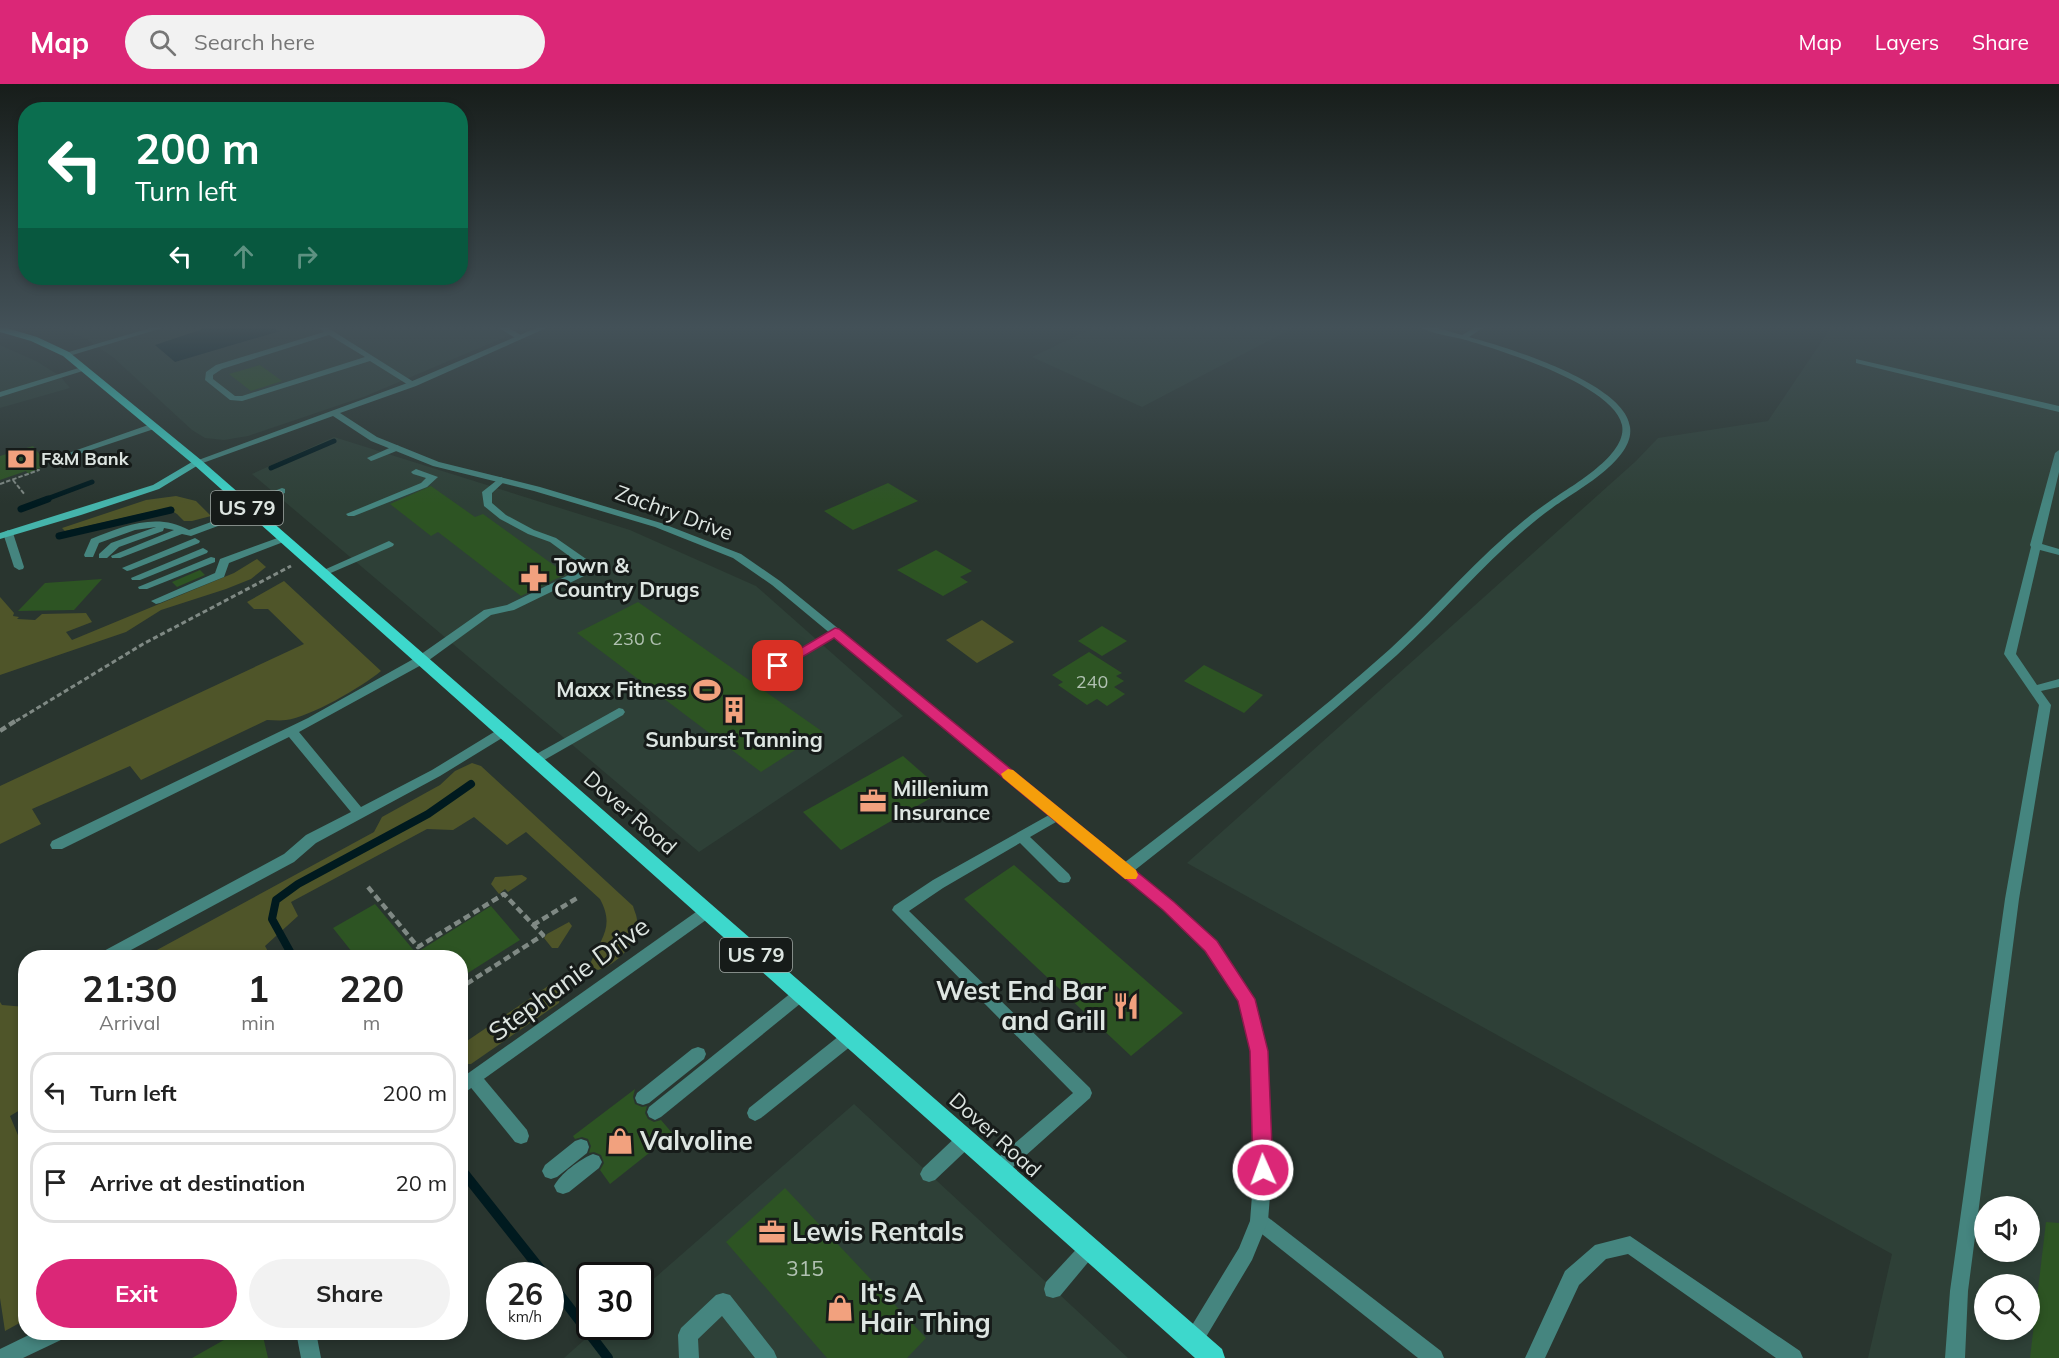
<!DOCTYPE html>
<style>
:root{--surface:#fff;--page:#f2f2f2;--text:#222;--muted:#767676;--line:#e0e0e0;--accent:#db2777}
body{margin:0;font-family:Mulish,sans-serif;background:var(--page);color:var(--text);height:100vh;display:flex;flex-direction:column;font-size:22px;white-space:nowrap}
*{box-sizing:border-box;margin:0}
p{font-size:20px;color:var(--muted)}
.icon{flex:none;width:33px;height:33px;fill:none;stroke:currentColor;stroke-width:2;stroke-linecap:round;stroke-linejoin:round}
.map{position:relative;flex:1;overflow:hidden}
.panel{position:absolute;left:18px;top:866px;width:450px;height:390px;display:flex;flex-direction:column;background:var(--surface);border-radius:24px;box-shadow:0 3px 9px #0003}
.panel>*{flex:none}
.banner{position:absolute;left:18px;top:18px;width:450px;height:183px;border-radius:24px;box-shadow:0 3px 9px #0003;background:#0b6e4f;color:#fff;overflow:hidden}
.controls{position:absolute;left:1974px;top:1112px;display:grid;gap:12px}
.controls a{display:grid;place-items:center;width:66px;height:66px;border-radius:50%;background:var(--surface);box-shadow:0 3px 9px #0003;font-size:30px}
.speed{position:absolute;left:486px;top:1178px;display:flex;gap:12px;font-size:30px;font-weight:700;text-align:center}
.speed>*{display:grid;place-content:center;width:78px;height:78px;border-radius:50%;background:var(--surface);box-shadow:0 3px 9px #0003;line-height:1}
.speed small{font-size:15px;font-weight:400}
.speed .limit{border:3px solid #111;border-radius:9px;background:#fff;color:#111}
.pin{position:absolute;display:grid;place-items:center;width:51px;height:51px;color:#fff;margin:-26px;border-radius:12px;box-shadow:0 3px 9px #0006}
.me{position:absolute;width:66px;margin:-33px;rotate:358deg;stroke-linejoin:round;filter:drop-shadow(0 0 4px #0008)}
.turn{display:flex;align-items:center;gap:21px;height:126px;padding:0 18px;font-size:27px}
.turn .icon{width:78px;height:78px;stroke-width:2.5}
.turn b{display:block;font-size:42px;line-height:51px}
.lanes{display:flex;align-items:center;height:57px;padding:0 18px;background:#0003;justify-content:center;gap:30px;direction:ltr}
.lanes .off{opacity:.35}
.eta{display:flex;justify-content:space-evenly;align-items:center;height:102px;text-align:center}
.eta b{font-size:36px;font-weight:700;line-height:42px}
.button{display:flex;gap:12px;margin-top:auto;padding:12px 18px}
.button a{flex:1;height:69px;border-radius:36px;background:var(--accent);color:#fff;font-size:24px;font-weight:700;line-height:69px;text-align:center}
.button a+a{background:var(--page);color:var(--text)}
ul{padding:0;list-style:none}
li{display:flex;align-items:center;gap:18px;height:81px;margin:0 12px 9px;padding:0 6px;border:3px solid var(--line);border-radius:24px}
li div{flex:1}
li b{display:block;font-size:22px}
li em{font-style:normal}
header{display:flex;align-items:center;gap:36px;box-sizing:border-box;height:84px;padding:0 30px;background:var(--accent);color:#fff}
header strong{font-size:28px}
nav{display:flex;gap:33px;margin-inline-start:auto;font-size:21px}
.search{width:420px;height:54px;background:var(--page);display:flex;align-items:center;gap:15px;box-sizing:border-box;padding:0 21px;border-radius:33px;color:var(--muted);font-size:22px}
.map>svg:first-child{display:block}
.built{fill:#2e4037;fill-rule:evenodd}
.green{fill:#4f5529}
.water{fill:#001a1f}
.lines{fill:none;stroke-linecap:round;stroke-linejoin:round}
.stream-far3{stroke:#001a1f;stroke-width:5}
.stream-far2{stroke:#001a1f;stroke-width:7}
.stream-far1{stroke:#001a1f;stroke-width:8}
.stream{stroke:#001a1f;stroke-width:10}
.building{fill:#2d5423}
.path-far2{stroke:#7f8984;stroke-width:2;stroke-dasharray:4.5 2;stroke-linecap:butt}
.path-far1{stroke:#7f8984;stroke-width:3;stroke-dasharray:5 3;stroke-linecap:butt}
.path{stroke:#7f8984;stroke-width:4.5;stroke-dasharray:7 4;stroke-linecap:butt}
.service{fill:#45857f;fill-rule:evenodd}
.minor{fill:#45857f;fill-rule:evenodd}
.secondary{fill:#45b4ab;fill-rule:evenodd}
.primary{fill:#3dd8cc;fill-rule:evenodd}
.route{fill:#db2777;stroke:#8e194d;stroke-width:1.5}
.slow{fill:#f59e0b}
.labels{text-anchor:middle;stroke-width:6;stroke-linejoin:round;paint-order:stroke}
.far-poi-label{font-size:18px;font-weight:bold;fill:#dde5e1;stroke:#161b19;text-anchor:start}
.number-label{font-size:18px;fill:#b1c1b2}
.shield{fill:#161b19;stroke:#a1a8a5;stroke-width:1.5}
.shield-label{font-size:20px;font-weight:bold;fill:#dde5e1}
.street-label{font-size:21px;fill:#dde5e1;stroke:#161b19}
.poi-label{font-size:21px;font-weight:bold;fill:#dde5e1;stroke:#161b19;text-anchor:start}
.near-number-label{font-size:21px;fill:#b1c1b2}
.near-street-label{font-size:26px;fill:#dde5e1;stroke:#161b19}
.near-poi-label{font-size:26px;font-weight:bold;fill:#dde5e1;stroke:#161b19;text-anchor:start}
</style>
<header>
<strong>Map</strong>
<div class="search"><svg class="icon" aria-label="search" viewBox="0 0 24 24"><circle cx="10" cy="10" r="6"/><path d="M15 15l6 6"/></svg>Search here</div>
<nav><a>Map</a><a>Layers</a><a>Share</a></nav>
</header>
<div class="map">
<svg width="2059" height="1274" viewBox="0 0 2059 1274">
<rect width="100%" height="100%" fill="#29352f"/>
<g class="built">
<polygon points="53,242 531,242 366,312 248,352 224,356 205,354 192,346 114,274 87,255"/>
<polygon points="1097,242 1297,242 1142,323 1032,273"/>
<path d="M1832 242H2059V1274H1868L1892 1170 1187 779 1636 377 1658 354 1768 337ZM1984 1122H2030V1167H1984ZM1984 1200H2030V1245H1984Z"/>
<polygon points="0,261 36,277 60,292 70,304 0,324"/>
<polygon points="334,353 630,446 756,502 903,632 699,768 252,390"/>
<polygon points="854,1020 1128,1274 564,1274 600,1242 640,1242 641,1206"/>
</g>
<g class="green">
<polygon points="176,412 196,417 211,432 192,437 184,437 177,430 167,424 65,447 62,444 146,416"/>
<polygon points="257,475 266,483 251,495 226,505 161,526 126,548 0,591 0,513 14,529 13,532 19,533 17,535 35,536 42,530 86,529 92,538 66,548 72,556 234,489"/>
<path d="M284 497 381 587C362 603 310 633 286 636 280 637 273 636 267 636L141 696 130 682 32 725 41 740 0 760V702L304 560 268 525H254L247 518Z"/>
<polygon points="982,536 1014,558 977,579 946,556"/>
<path d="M472 679 481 682 633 822C634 826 637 832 637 836 639 858 618 880 598 886L592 883 591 878C601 853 615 843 600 815L526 748 507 761 474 733 453 746 427 745 291 818 298 832 265 862 271 873H144L374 748 382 733 440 701 455 687Z"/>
<polygon points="522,791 527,794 526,796 508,808 505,805 499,810 491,800 495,793"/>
<polygon points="569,838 572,842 558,864 552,864 544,854 547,850"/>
<polygon points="548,902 557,903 561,907 559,919 471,980 461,980 461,961"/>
<polygon points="0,918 2,921 26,923 25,1023 10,1032 25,1068 25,1236 5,1247 0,1214"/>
</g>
<polygon class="water" points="212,242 269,242 280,247 175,278 155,261"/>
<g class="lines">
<g class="stream-far3">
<polyline points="271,384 334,357"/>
<polyline points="44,416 92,398"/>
</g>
<g class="stream-far2">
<polyline points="21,425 48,415"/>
<polyline points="59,452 171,426"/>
</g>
<polyline class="stream-far1" points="293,873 272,835 276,816 298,800 428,730 471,700"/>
<g class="stream">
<polyline points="460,1084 545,1191"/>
<polyline points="550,1198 608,1274"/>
</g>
</g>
<g class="building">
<polygon points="260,281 282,297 251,307 229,290"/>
<polygon points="33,362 47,380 28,390 26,387 0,396 0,372"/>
<polygon points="888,399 918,417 853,446 824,427"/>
<polygon points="431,402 475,433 483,430 566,490 521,512 438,448 431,452 390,420"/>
<polygon points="936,466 972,487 960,493 968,498 943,512 897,486"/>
<polygon points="200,486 205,491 177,503 172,498"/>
<polygon points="102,495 74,526 18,527 45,499"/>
<polygon points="638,518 793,627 823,648 761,688 577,549"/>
<polygon points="1102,542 1127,557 1102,572 1078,557"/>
<polygon points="1089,568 1122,589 1116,592 1124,597 1114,603 1125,610 1107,622 1097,615 1087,621 1058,601 1063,598 1052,591"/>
<polygon points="1204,581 1263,611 1244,629 1184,597"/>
<polygon points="903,672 943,707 841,766 803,728"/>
<polygon points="1014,781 1103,859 1183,929 1131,972 964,815"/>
<polygon points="375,820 416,869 491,822 520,856 460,894 460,873 356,873 333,844"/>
<polygon points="635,1005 633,1013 635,1020 642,1023 647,1022 645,1029 648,1035 654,1038 661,1036 673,1050 610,1100 600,1086 604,1079 601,1071 594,1068 589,1069 591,1062 588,1055 582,1053 575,1055 573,1052"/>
<polygon points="785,1104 926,1254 907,1274 827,1274 726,1158"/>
<polygon points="2046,1138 2059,1139 2059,1274 2030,1274"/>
<polygon points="238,1248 262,1248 268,1274 192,1274"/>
</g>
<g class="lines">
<g class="path-far2">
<polyline points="13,396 25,411"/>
<polyline points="0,400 39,386 36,386"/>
</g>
<polyline class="path-far1" points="16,637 143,560 291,482"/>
<g class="path">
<polyline points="0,647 18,635"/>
<polyline points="368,803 418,863 504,810 543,851 460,904"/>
<polyline points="533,841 577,814"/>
</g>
<g class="service">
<polygon points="157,242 169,242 69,272 62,270"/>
<path d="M316 242H325L417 300 410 302 370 277 242 317 230 316 205 296 206 288 216 281 324 248ZM329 251 365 273 242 312H235L213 295V291L222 285Z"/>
<polygon points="496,242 506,242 524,253 517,255"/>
<path d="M1418 242H1431L1462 251 1477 242H1486L1469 253C1506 263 1625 299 1630 343 1635 376 1575 407 1552 424 1494 466 1449 523 1397 571 1311 648 1220 719 1130 790L1125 791 1120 790 1118 786 1120 782C1211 712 1304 642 1390 565 1443 517 1490 458 1550 417 1571 402 1628 371 1622 341 1613 301 1502 267 1466 256 1451 252 1431 250 1418 242Z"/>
<polygon points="1856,275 2059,322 2059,328 1856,279"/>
<polygon points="82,283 89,285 0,313 0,308"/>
<polygon points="151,340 155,343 154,345 61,376 57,373"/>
<polygon points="396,361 399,362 399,366 374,376 371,377 367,374"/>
<polygon points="2059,366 2059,388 2042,460 2059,465 2059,471 2040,466 2016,570 2037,601 2059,595 2059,603 2041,607 2051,621 2019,815 1968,1207 1965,1274 1945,1274 1950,1207 2005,815 2039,621 2004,570 2031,463 2030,461 2055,369"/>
<polygon points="416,385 438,393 427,403 354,432 348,432 346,430 421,399 426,394 413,390 411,388"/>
<polygon points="501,393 506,396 492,409 492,419 506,431 534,446 556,454 589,477 590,479 586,491 514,526 491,531 425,579 299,648 361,723 432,686 499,645 507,645 509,648 507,651 440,692 316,759 294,778 118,873 98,873 100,869 284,770 306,751 351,728 289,653 62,765 52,765 50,761 52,757 308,634 417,573 484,526 507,521 577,487 580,480 550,458 528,450 500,435 484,422 482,408"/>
<polygon points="282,404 285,405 285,409 247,423 241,423 239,421"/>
<path d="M250 424 253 425V429L191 452 182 450 120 474H112L111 472 174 446 164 444 163 447 119 463 107 474H99V470L111 459 156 443 135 446 99 459 93 473H85L84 471 91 455C123 442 157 428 189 446Z"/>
<polygon points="8,446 13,449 24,483 23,485 19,486 14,483 3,449"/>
<polygon points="283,452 286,453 286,457 229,479 224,493 160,519 156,520 151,517 215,489 220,475"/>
<polygon points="195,454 200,457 199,459 131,486 127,487 122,484"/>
<polygon points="389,457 394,460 393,462 326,491 318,491 317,489"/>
<polygon points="203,464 208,467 207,469 140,496 132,496 131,494"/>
<polygon points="211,473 215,474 215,478 147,505 139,505 138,503"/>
<polygon points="835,545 840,548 839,550 782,585 774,585 772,582"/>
<polygon points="619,624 623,625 625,628 623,631 539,679 531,679 529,676 531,673"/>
<polygon points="1058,726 1063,728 1065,731 1063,734 1030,753 1069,790 1071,794 1069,798 1064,799 1059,798 1020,759 943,804 909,827 1090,1004 1092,1009 1090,1014 1005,1090 999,1092 993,1090 990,1084 993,1078 1073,1009 892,826 894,822 933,796"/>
<polygon points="801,904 806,905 809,910 806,915 661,1033 655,1036 649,1033 647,1028 649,1023 796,905"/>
<polygon points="850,946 856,948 858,953 856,958 761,1034 755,1037 749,1034 747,1029 749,1024 844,948"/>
<polygon points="698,963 704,965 706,970 704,975 649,1019 643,1021 637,1019 635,1014 637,1009 692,965"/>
<polygon points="474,988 480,990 527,1046 529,1052 527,1058 521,1060 515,1058 468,1000 466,995 468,990"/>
<polygon points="966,1047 972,1049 974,1055 972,1061 935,1096 929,1098 923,1096 920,1090 923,1084 960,1049"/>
<polygon points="581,1055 587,1057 589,1063 587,1069 557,1093 551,1095 545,1093 542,1087 545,1081 575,1057"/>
<path d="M593 1070 599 1072 602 1078 599 1084 569 1108 563 1110 557 1108 554 1102C560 1090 580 1075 593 1070Z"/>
<polygon points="1259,1128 1265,1131 1441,1267 1444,1274 1418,1274 1253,1143 1250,1137 1253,1131"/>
<polygon points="1630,1152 1800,1267 1803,1274 1776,1274 1628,1170 1606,1175 1579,1201 1545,1274 1525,1274 1565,1187 1595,1161"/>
<polygon points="1089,1155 1095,1158 1098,1164 1095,1170 1060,1212 1053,1214 1046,1212 1044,1205 1046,1198 1083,1158"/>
<polygon points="723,1209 730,1211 774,1267 777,1274 755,1274 722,1232 698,1255 699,1274 679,1274 678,1251 681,1244 716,1211"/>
<polygon points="296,1248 316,1248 321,1274 301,1274"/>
</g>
<g class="minor">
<polygon points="541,242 551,242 416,302 340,329 377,353 439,378 540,403 661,439 741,470 780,497 1173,818 1216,858 1251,910 1267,967 1272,1086 1268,1137 1252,1176 1200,1263 1193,1266 1186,1263 1183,1256 1239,1164 1250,1137 1254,1086 1251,967 1239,917 1206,866 1163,826 772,501 733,474 655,443 534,407 433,382 371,357 333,332 200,380 194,380 193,378 410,298"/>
<polygon points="708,821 713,823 715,827 713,831 460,1012 460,995 703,823"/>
<polygon points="35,1248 66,1248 63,1255 23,1274 0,1274 0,1265"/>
</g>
<polygon class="secondary" points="197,375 200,376 200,380 159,405 81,431 0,455 0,449 153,401"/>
<polygon class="primary" points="0,242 37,253 69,268 201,376 1222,1265 1225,1274 1195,1274 193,380 63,272 31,257 0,248"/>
</g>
<linearGradient id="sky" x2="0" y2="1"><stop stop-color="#171d1a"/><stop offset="0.58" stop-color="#435158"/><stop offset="1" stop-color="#435158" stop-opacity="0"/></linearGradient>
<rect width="2059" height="420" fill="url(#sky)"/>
<polygon class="route" points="835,544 839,545 1174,818 1217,857 1255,915 1268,967 1273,1086 1270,1092 1263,1095 1256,1092 1253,1086 1250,967 1238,917 1205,867 1163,826 834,554 782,585 773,585 771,582"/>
<polygon class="slow" points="1008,685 1013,686 1136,786 1138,791 1136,795 1125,795 1003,694 1001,690"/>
<defs>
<symbol id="bank-bare" viewBox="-9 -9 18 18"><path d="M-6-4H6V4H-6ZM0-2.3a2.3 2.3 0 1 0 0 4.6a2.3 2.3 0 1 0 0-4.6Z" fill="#f2a17e" stroke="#161b19" stroke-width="2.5" paint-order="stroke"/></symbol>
<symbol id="pharmacy-bare" viewBox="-9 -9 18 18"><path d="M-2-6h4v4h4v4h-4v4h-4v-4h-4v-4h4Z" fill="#f2a17e" stroke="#161b19" stroke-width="2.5" paint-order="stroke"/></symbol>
<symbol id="stadium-bare" viewBox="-9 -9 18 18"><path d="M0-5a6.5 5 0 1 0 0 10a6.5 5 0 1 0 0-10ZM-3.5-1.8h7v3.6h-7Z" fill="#f2a17e" stroke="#161b19" stroke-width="2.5" paint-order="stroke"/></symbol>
<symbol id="building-bare" viewBox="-9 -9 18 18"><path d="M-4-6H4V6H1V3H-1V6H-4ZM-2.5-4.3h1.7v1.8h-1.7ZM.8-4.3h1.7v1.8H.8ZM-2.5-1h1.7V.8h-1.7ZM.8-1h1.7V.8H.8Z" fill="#f2a17e" stroke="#161b19" stroke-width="2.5" paint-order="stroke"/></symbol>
<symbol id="office-bare" viewBox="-9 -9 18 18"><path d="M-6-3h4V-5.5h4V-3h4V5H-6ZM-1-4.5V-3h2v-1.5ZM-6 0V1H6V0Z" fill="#f2a17e" stroke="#161b19" stroke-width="2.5" paint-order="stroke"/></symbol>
<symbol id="restaurant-bare" viewBox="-9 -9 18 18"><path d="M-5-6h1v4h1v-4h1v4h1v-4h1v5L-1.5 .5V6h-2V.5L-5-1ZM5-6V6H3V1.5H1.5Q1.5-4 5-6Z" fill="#f2a17e" stroke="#161b19" stroke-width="2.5" paint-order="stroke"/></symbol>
<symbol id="shop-bare" viewBox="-9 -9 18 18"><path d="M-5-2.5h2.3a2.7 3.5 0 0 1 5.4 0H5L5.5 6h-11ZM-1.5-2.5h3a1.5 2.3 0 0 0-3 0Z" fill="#f2a17e" stroke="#161b19" stroke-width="2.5" paint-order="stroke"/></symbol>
</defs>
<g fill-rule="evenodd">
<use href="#bank-bare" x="2" y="356" width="38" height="38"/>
<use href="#pharmacy-bare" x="515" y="475" width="38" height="38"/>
<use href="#stadium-bare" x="688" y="587" width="38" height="38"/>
<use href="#building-bare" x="715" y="607" width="38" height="38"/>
<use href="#office-bare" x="854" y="698" width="38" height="38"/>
<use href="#restaurant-bare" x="1107" y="903" width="38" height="38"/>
<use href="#shop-bare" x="601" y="1038" width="38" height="38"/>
<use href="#office-bare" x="753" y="1129" width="38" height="38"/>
<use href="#shop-bare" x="821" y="1205" width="38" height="38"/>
</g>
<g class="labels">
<g class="far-poi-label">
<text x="41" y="381">F&amp;M Bank</text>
</g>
<g class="number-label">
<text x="637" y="561">230 C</text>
<text x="1092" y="604">240</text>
</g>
<g class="shield">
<rect x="211" y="407" width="72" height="34" rx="4.5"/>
<rect x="720" y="854" width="72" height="34" rx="4.5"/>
</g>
<g class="shield-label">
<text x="247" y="431">US 79</text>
<text x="756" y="878">US 79</text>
</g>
<g class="street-label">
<text transform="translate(674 429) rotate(20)" y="7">Zachry Drive</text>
<text transform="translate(630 729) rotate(41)" y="7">Dover Road</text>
<text transform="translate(995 1051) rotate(42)" y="7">Dover Road</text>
</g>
<g class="poi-label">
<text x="554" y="489">Town &amp;<tspan x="554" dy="24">Country Drugs</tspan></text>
<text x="687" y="613" text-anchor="end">Maxx Fitness</text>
<text x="734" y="663" text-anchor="middle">Sunburst Tanning</text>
<text x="893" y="712">Millenium<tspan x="893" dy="24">Insurance</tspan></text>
</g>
<g class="near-number-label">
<text x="805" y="1192">315</text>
</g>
<g class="near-street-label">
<text transform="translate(569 895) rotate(-36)" y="9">Stephanie Drive</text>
</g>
<g class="near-poi-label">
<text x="1106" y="916" text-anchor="end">West End Bar<tspan x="1106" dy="30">and Grill</tspan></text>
<text x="640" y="1066">Valvoline</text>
<text x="792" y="1157">Lewis Rentals</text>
<text x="860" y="1218">It's A<tspan x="860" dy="30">Hair Thing</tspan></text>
</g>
</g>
</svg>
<div class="controls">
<a><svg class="icon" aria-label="sound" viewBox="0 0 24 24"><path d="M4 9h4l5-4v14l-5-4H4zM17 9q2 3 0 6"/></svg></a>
<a><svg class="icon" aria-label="search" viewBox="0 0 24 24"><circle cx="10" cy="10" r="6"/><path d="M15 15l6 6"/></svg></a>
</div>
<div class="speed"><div>26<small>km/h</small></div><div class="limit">30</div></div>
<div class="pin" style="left:778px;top:582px;background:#d93025"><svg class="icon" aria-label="arrive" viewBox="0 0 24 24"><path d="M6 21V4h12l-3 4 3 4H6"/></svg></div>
<svg class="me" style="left:1263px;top:1086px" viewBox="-20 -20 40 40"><circle r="17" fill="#db2777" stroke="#fff" stroke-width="3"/><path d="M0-11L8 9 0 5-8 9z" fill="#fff"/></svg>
<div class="banner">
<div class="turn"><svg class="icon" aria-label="left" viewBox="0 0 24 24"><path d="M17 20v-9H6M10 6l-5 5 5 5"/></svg><div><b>200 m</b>Turn left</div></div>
<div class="lanes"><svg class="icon" aria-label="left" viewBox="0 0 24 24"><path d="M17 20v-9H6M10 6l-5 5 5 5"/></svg><svg class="icon off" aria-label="ahead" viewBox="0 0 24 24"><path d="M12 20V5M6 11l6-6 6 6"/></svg><svg class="icon off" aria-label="right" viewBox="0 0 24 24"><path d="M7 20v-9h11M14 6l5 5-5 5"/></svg></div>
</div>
<section class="panel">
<div class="eta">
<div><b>21:30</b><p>Arrival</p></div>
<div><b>1</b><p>min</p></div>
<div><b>220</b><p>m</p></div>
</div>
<ul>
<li><svg class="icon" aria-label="left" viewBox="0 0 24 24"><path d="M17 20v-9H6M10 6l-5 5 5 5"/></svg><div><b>Turn left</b></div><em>200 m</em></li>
<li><svg class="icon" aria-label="arrive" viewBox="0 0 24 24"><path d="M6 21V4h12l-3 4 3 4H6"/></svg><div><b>Arrive at destination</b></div><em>20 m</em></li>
</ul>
<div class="button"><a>Exit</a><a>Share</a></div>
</section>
</div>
